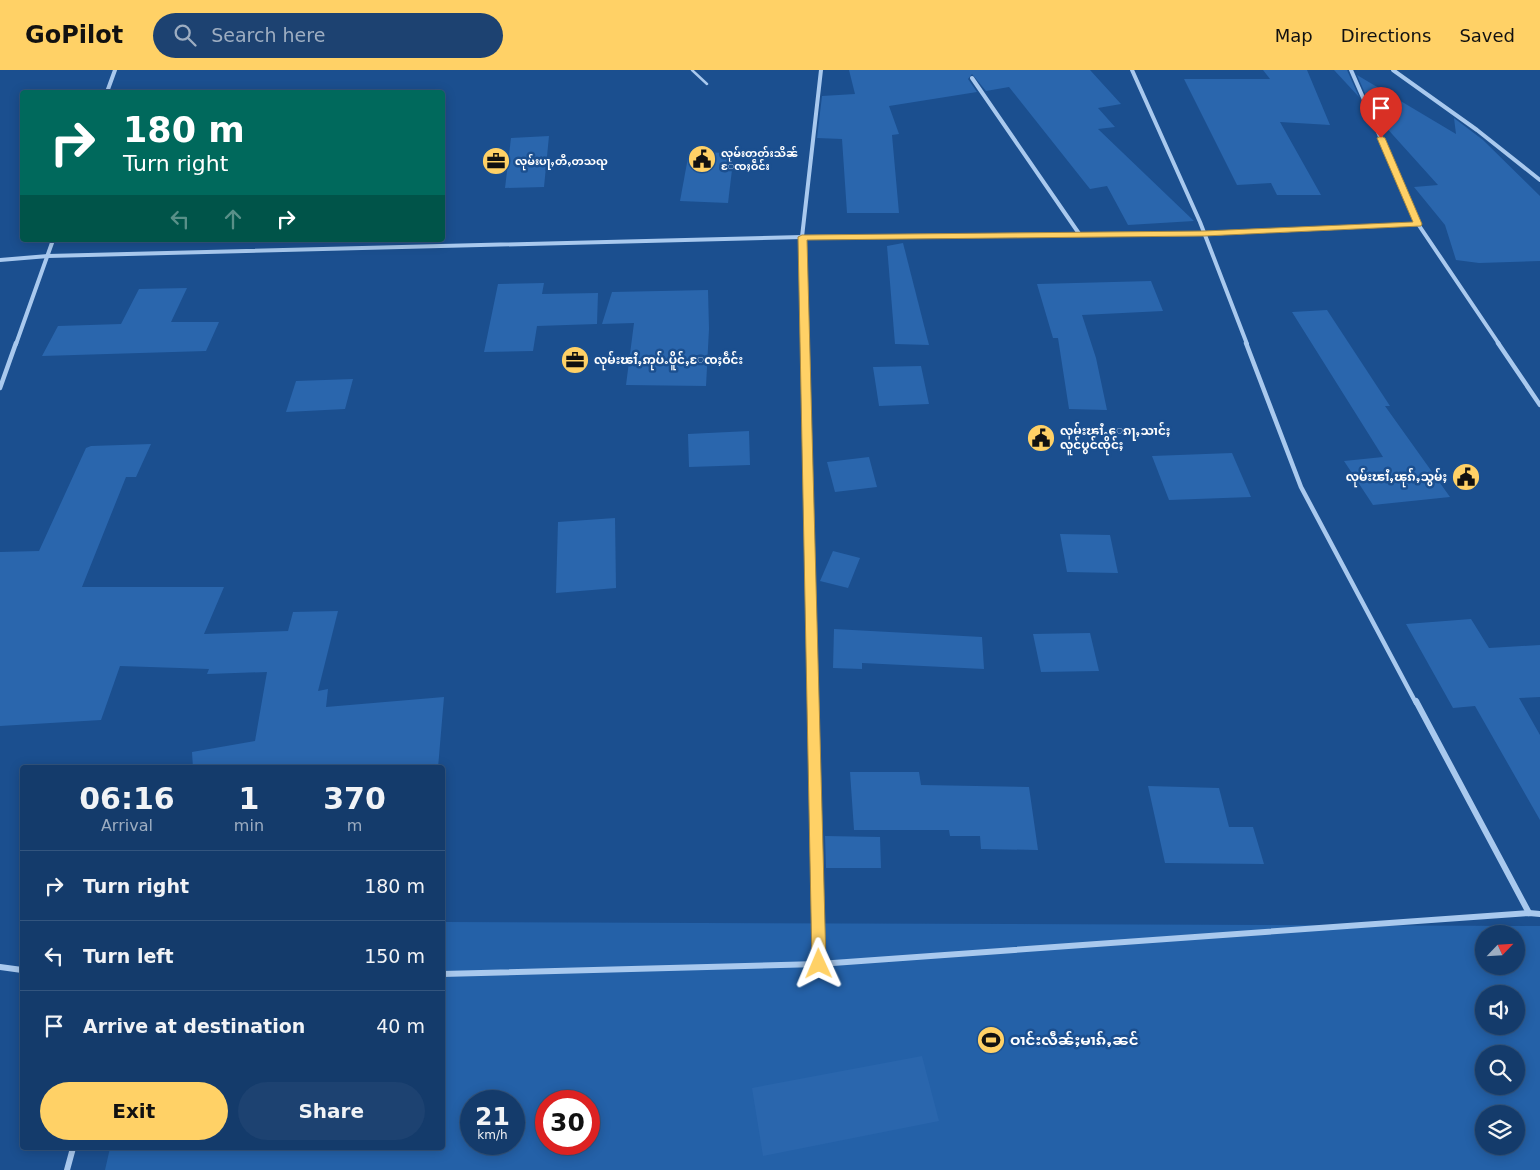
<!DOCTYPE html>
<meta charset="utf-8">
<style>
:root{--surface:#143b6b;--page:#1d4271;--text:#f1f3f6;--muted:#9dadc1;--line:#33557e;--accent:#ffd166}
body{margin:0;font-family:"DejaVu Sans","Noto Sans Myanmar",sans-serif;background:var(--page);color:var(--text);height:100vh;display:flex;flex-direction:column;font-size:19px;white-space:nowrap}
*{box-sizing:border-box;margin:0}
p{font-size:16px;color:var(--muted)}
.icon{flex:none;width:28px;height:28px;fill:none;stroke:currentColor;stroke-width:2;stroke-linecap:round;stroke-linejoin:round}
.map{position:relative;flex:1;overflow:hidden}
.panel{position:absolute;left:20px;top:695px;width:425px;height:385px;display:flex;flex-direction:column;background:var(--surface);border-radius:5px;box-shadow:0 2px 12px #0003,0 0 0 1px var(--line)}
.panel>*{flex:none}
.guide{position:absolute;left:20px;top:20px;width:425px;height:152px;border-radius:5px;box-shadow:0 2px 12px #0003,0 0 0 1px var(--line);background:#00695c;color:#fff;overflow:hidden}
.needle{width:32px;rotate:65deg}
.fabs{position:absolute;left:1475px;top:855px;display:grid;gap:10px}
.fabs a{display:grid;place-items:center;width:50px;height:50px;border-radius:50%;background:var(--surface);box-shadow:0 2px 12px #0003,0 0 0 1px var(--line);font-size:25px}
.speed{position:absolute;left:460px;top:1020px;display:flex;gap:10px;font-size:25px;font-weight:700;text-align:center}
.speed>*{display:grid;place-content:center;width:65px;height:65px;border-radius:50%;background:var(--surface);box-shadow:0 2px 12px #0003,0 0 0 1px var(--line);line-height:1}
.speed small{font-size:12px;font-weight:400}
.speed .limit{border:8px solid #d22;background:#fff;color:#111}
.pin{position:absolute;display:grid;place-items:center;width:42px;height:42px;color:#fff;margin:-51px -21px;border-radius:50% 50% 50% 0;rotate:-45deg;box-shadow:0 0 5px #0007}
.pin .icon{rotate:45deg}
.me{position:absolute;width:55px;margin:-28px;rotate:359deg;stroke-linejoin:round;filter:drop-shadow(0 0 4px #0008)}
.turn{display:flex;align-items:center;gap:18px;height:105px;padding:0 20px;font-size:22px}
.turn .icon{width:65px;height:65px;stroke-width:2.5}
.turn b{display:block;font-size:35px;line-height:42px}
.lanes{display:flex;align-items:center;height:48px;padding:0 20px;background:#0003;justify-content:center;gap:25px;direction:ltr}
.lanes .off{opacity:.35}
.eta{display:flex;justify-content:space-evenly;align-items:center;height:85px;text-align:center}
.eta b{font-size:30px;font-weight:800;line-height:35px}
.cta{display:flex;gap:10px;margin-top:auto;padding:10px 20px}
.cta a{flex:1;height:58px;border-radius:30px;background:var(--accent);color:#111;font-size:20px;font-weight:800;line-height:58px;text-align:center}
.cta a+a{background:var(--page);color:var(--text)}
ul{padding:0;list-style:none}
li{display:flex;align-items:center;gap:15px;height:70px;padding:0 20px;border-top:1px solid var(--line)}
li div{flex:1}
li b{display:block;font-size:19px}
li em{font-style:normal}
header{display:flex;align-items:center;gap:30px;box-sizing:border-box;height:70px;padding:0 25px;background:var(--accent);color:#111}
header strong{font-size:24px}
nav{display:flex;gap:28px;margin-inline-start:auto;font-size:18px}
.search{width:350px;height:45px;background:var(--page);display:flex;align-items:center;gap:12px;box-sizing:border-box;padding:0 18px;border-radius:28px;color:var(--muted);font-size:19px}
.map>svg:first-child{display:block}
.green{fill:#2461a8;fill-rule:evenodd}
.building{fill:#2a66ad}
.lines{fill:none;stroke-linecap:round;stroke-linejoin:round}
.lane{stroke:#a9c9ee;stroke-width:2.5}
.street-far2{stroke:#a9c9ee;stroke-width:4}
.street-far1{stroke:#a9c9ee;stroke-width:4.5}
.street{stroke:#a9c9ee;stroke-width:6}
.route{fill:#ffd166;stroke:#a68842}
.labels{text-anchor:middle;stroke-width:5;stroke-linejoin:round;paint-order:stroke}
.far-poi-label{font-size:11px;font-weight:bold;fill:#fff;stroke:#1b4f8f;text-anchor:start}
.poi-label{font-size:12px;font-weight:bold;fill:#fff;stroke:#1b4f8f;text-anchor:start}
.near-poi-label{font-size:15px;font-weight:bold;fill:#fff;stroke:#1b4f8f;text-anchor:start}
</style>
<header>
<strong>GoPilot</strong>
<div class="search"><svg class="icon" aria-label="search" viewBox="0 0 24 24"><circle cx="10" cy="10" r="6"/><path d="M15 15l6 6"/></svg>Search here</div>
<nav><a>Map</a><a>Directions</a><a>Saved</a></nav>
</header>
<div class="map">
<svg width="1540" height="1100" viewBox="0 0 1540 1100">
<rect width="100%" height="100%" fill="#1b4f8f"/>
<path class="green" d="M443 852 1540 856V1100H105L110 1078H442ZM1484 864H1516V896H1484ZM1484 924H1516V956H1484ZM1484 984H1516V1016H1484ZM471 1031H514V1074H471ZM546 1031H589V1074H546ZM1484 1044H1516V1076H1484Z"/>
<g class="building">
<polygon points="849,0 1090,0 1121,34 1098,38 1115,57 1098,59 1194,151 1128,155 1107,116 1090,119 1009,17 986,21 972,4 968,9 977,22 889,36 899,64 892,65 899,143 847,143 842,69 817,68 822,26 855,24"/>
<polygon points="1263,0 1307,0 1330,55 1280,52 1321,125 1277,125 1271,113 1237,115 1184,9 1270,9"/>
<polygon points="1334,0 1347,0 1359,27"/>
<polygon points="1357,5 1456,64 1454,48 1483,70 1540,126 1540,191 1479,193 1456,190 1445,155 1414,117 1438,115 1374,44"/>
<polygon points="549,66 544,117 505,118 511,68"/>
<polygon points="689,82 734,83 728,133 680,131"/>
<polygon points="903,173 929,275 895,274 887,176"/>
<polygon points="1151,211 1163,241 1082,245 1096,288 1107,340 1069,339 1058,268 1053,268 1037,214"/>
<polygon points="544,213 542,224 598,223 597,254 537,256 533,281 484,282 498,214"/>
<polygon points="187,218 171,252 219,252 206,281 42,286 58,256 121,254 139,219"/>
<polygon points="708,220 709,259 706,316 626,315 634,253 602,254 612,222"/>
<polygon points="1327,240 1390,336 1385,336 1450,427 1373,435 1344,391 1383,387 1292,242"/>
<polygon points="921,296 929,334 879,336 873,297"/>
<polygon points="353,309 345,339 286,342 296,311"/>
<polygon points="749,361 750,395 689,397 688,364"/>
<polygon points="151,374 136,407 126,407 82,517 224,517 204,564 288,561 293,542 338,541 318,621 328,619 326,637 444,627 438,698 193,698 192,682 255,671 267,602 207,604 209,599 120,596 101,650 0,656 0,482 39,481 86,378 91,376"/>
<polygon points="1232,383 1251,427 1169,430 1152,386"/>
<polygon points="869,387 877,417 835,422 827,392"/>
<polygon points="615,448 616,518 556,523 558,452"/>
<polygon points="1060,464 1110,465 1118,503 1067,502"/>
<polygon points="833,481 860,488 848,518 820,511"/>
<polygon points="1471,549 1489,578 1540,575 1540,627 1519,628 1540,665 1540,750 1475,636 1453,638 1406,554"/>
<polygon points="834,559 982,567 984,599 862,593 862,599 833,598"/>
<polygon points="1090,563 1099,601 1041,602 1033,564"/>
<polygon points="850,702 919,702 921,715 1029,717 1038,780 981,779 980,766 950,766 949,760 854,760"/>
<polygon points="1148,716 1219,718 1229,757 1253,757 1264,794 1165,793"/>
<polygon points="825,766 880,767 881,798 826,798"/>
<polygon points="922,986 939,1051 763,1086 752,1018"/>
</g>
<g class="lines">
<polyline class="lane" points="692,0 707,14"/>
<g class="street-far2">
<polyline points="1132,0 1200,152 1247,274"/>
<polyline points="1351,0 1418,154 1499,274"/>
<polyline points="1393,0 1477,60 1540,110"/>
<polyline points="972,8 1080,165"/>
<polyline points="107,22 115,0"/>
<polyline points="0,190 48,186 802,167 1204,164 1418,154"/>
<polyline points="16,274 53,170"/>
<polyline points="805,274 802,167 821,0"/>
</g>
<g class="street-far1">
<polyline points="804,273 813,633"/>
<polyline points="1246,273 1301,417 1416,633"/>
<polyline points="1498,273 1540,335"/>
<polyline points="0,318 16,273"/>
</g>
<g class="street">
<polyline points="813,631 819,894"/>
<polyline points="1416,631 1529,843"/>
<polyline points="0,897 22,900"/>
<polyline points="442,904 819,894 1529,843 1540,844"/>
<polyline points="67,1100 73,1078"/>
</g>
</g>
<polygon class="route" points="1381,66 1385,68 1422,154 1421,156 1204,166 807,170 826,894 824,899 819,901 814,899 812,894 798,167 802,165 1204,161 1413,152 1377,68"/>
<defs>
<symbol id="civic-disc" viewBox="-11 -11 22 22"><circle r="9.5" fill="#ffd166" stroke="#1b4f8f"/><path d="M-.6-6.5H3V-4.5H.6V-3L4-1V1h2V6H-6V1h2V-1L-.6-3ZM-1.2 2.5V6h2.4V2.5Z" fill="#111"/></symbol>
<symbol id="office-disc" viewBox="-11 -11 22 22"><circle r="9.5" fill="#ffd166" stroke="#1b4f8f"/><path d="M-6-3h4V-5.5h4V-3h4V5H-6ZM-1-4.5V-3h2v-1.5ZM-6 0V1H6V0Z" fill="#111"/></symbol>
<symbol id="stadium-disc" viewBox="-11 -11 22 22"><circle r="9.5" fill="#ffd166" stroke="#1b4f8f"/><path d="M0-5a6.5 5 0 1 0 0 10a6.5 5 0 1 0 0-10ZM-3.5-1.8h7v3.6h-7Z" fill="#111"/></symbol>
</defs>
<g fill-rule="evenodd">
<use href="#civic-disc" x="686" y="73" width="32" height="32"/>
<use href="#office-disc" x="480" y="75" width="32" height="32"/>
<use href="#office-disc" x="559" y="274" width="32" height="32"/>
<use href="#civic-disc" x="1025" y="352" width="32" height="32"/>
<use href="#civic-disc" x="1450" y="391" width="32" height="32"/>
<use href="#stadium-disc" x="975" y="954" width="32" height="32"/>
</g>
<g class="labels">
<g class="far-poi-label">
<text x="721" y="87">လုမ်းတတ်းသိၼ်<tspan x="721" dy="13">ႄၸႈဝဵင်း</tspan></text>
<text x="515" y="95">လုမ်းပႃႇတီႇတသၺ</text>
</g>
<g class="poi-label">
<text x="594" y="294">လုမ်းၽၢႆႇဢုပ်ႉပိူင်ႇႄၸႈဝဵင်း</text>
<text x="1060" y="365">လုမ်းၽၢႆႇေၵႃႇသၢင်ႈ<tspan x="1060" dy="14">လူင်ပွင်ၸိုင်ႈ</tspan></text>
<text x="1447" y="411" text-anchor="end">လုမ်းၽၢႆႇၽုၵ်ႇသွမ်ႈ</text>
</g>
<g class="near-poi-label">
<text x="1010" y="975">ဝၢင်းလဵၼ်ႈမၢၵ်ႇၼင်</text>
</g>
</g>
</svg>
<div class="fabs">
<a><svg class="needle" viewBox="-14 -14 28 28"><path d="M0-13l5 13h-10z" fill="#e53935"/><path d="M0 13l5-13h-10z" fill="#9dadc1"/></svg></a>
<a><svg class="icon" aria-label="sound" viewBox="0 0 24 24"><path d="M4 9h4l5-4v14l-5-4H4zM17 9q2 3 0 6"/></svg></a>
<a><svg class="icon" aria-label="search" viewBox="0 0 24 24"><circle cx="10" cy="10" r="6"/><path d="M15 15l6 6"/></svg></a>
<a><svg class="icon" aria-label="layers" viewBox="0 0 24 24"><path d="M12 4l9 5-9 5-9-5zM3 14l9 5 9-5"/></svg></a>
</div>
<div class="speed"><div>21<small>km/h</small></div><div class="limit">30</div></div>
<div class="pin" style="left:1381px;top:68px;background:#d93025"><svg class="icon" aria-label="arrive" viewBox="0 0 24 24"><path d="M6 21V4h12l-3 4 3 4H6"/></svg></div>
<svg class="me" style="left:819px;top:894px" viewBox="-20 -20 40 40"><path d="M0-17L14 15 0 8-14 15z" fill="#ffd166" stroke="#fff" stroke-width="4"/></svg>
<div class="guide">
<div class="turn"><svg class="icon" aria-label="right" viewBox="0 0 24 24"><path d="M7 20v-9h11M14 6l5 5-5 5"/></svg><div><b>180 m</b>Turn right</div></div>
<div class="lanes"><svg class="icon off" aria-label="left" viewBox="0 0 24 24"><path d="M17 20v-9H6M10 6l-5 5 5 5"/></svg><svg class="icon off" aria-label="ahead" viewBox="0 0 24 24"><path d="M12 20V5M6 11l6-6 6 6"/></svg><svg class="icon" aria-label="right" viewBox="0 0 24 24"><path d="M7 20v-9h11M14 6l5 5-5 5"/></svg></div>
</div>
<section class="panel">
<div class="eta">
<div><b>06:16</b><p>Arrival</p></div>
<div><b>1</b><p>min</p></div>
<div><b>370</b><p>m</p></div>
</div>
<ul>
<li><svg class="icon" aria-label="right" viewBox="0 0 24 24"><path d="M7 20v-9h11M14 6l5 5-5 5"/></svg><div><b>Turn right</b></div><em>180 m</em></li>
<li><svg class="icon" aria-label="left" viewBox="0 0 24 24"><path d="M17 20v-9H6M10 6l-5 5 5 5"/></svg><div><b>Turn left</b></div><em>150 m</em></li>
<li><svg class="icon" aria-label="arrive" viewBox="0 0 24 24"><path d="M6 21V4h12l-3 4 3 4H6"/></svg><div><b>Arrive at destination</b></div><em>40 m</em></li>
</ul>
<div class="cta"><a>Exit</a><a>Share</a></div>
</section>
</div>
